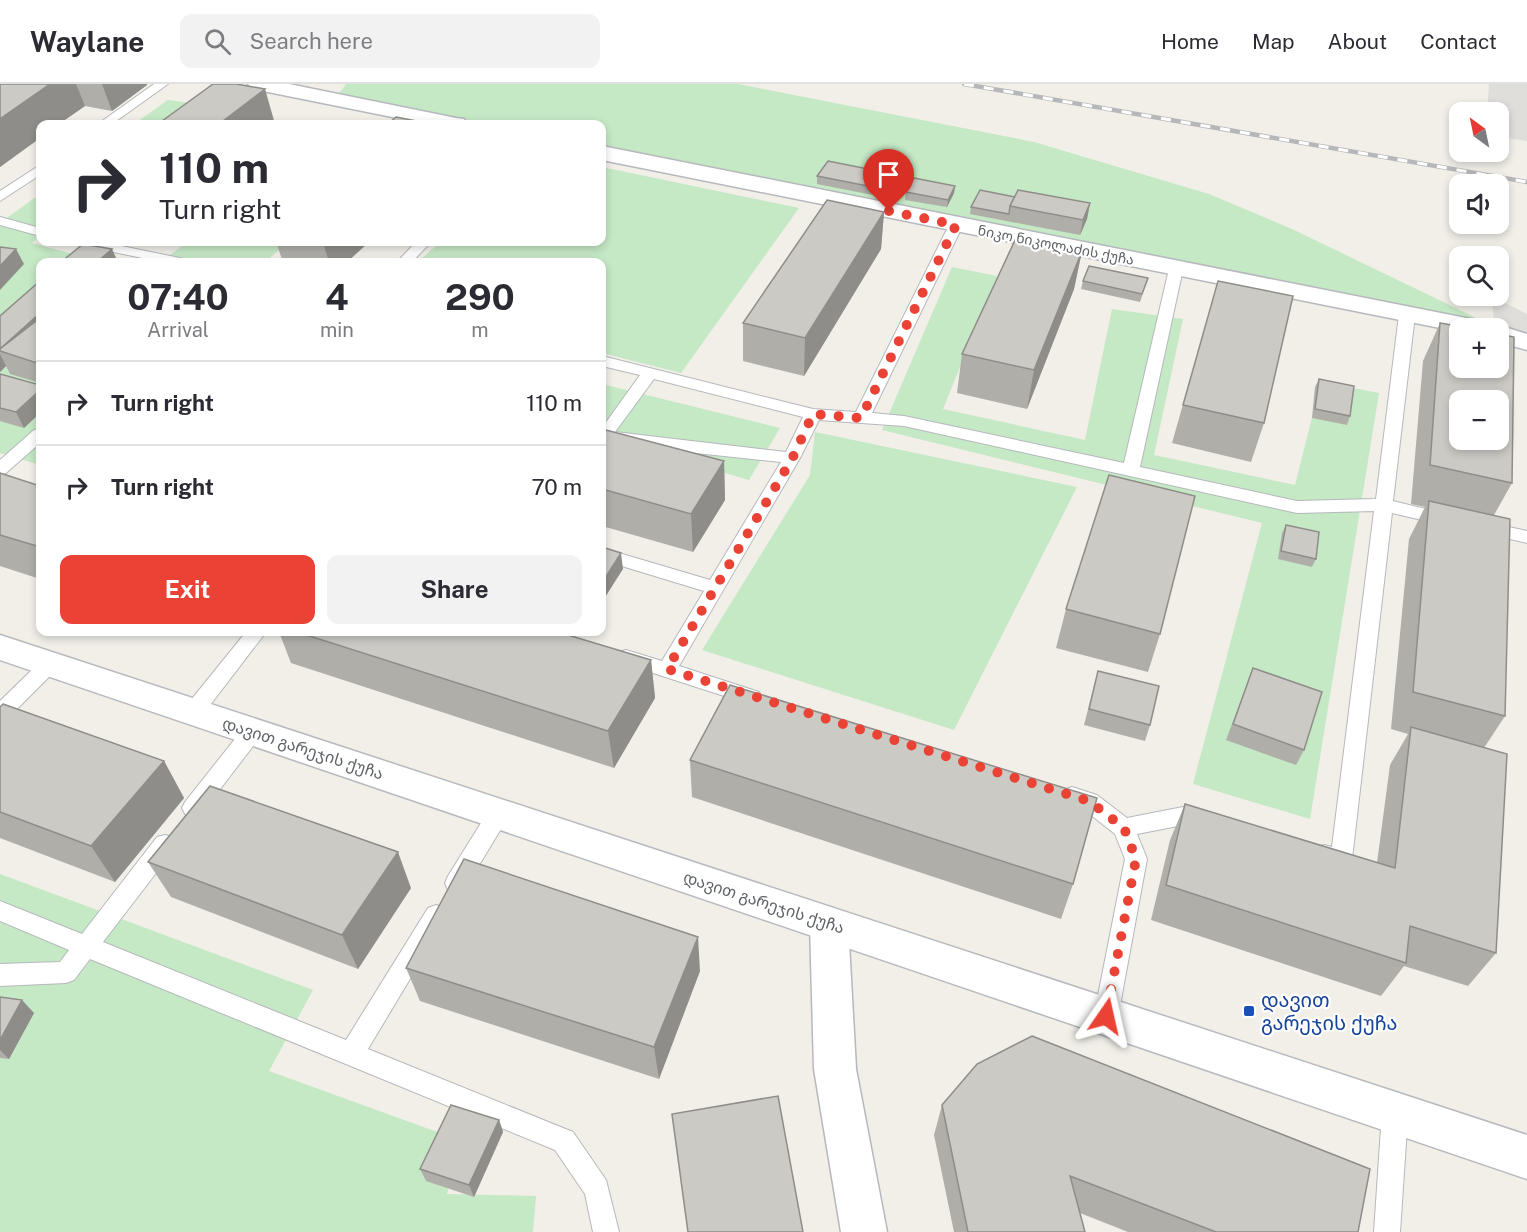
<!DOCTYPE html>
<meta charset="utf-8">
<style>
:root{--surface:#fff;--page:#f2f2f3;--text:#2b2b33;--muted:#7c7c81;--line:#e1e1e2;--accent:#ea4335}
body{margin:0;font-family:"Public Sans","Noto Sans Georgian",sans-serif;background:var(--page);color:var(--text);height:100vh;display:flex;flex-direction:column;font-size:22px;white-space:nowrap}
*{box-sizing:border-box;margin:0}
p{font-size:20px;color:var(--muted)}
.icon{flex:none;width:33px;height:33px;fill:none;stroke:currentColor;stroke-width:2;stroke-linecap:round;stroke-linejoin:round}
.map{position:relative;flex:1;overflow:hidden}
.side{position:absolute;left:36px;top:174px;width:570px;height:378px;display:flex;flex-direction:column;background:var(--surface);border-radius:12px;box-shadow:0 3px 9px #0003}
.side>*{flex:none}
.hud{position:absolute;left:36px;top:36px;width:570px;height:126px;border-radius:12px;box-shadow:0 3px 9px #0003;background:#fff;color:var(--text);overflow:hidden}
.needle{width:39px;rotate:327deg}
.buttons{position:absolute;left:1449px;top:18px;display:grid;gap:12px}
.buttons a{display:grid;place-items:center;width:60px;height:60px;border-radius:12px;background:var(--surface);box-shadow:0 3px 9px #0003;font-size:30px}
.pin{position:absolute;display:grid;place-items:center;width:51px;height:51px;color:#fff;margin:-62px -26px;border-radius:50% 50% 50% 0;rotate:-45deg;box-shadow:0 0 6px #0007}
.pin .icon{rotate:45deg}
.me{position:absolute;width:66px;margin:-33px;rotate:11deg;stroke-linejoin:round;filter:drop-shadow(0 0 4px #0008)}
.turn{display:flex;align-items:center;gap:21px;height:126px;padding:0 24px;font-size:27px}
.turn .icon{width:78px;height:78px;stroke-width:2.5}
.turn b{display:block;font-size:42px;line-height:51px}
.eta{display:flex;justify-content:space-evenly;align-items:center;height:102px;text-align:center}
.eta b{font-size:36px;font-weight:700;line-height:42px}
.primary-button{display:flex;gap:12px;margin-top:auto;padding:12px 24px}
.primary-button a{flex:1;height:69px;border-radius:12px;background:var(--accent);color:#fff;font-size:24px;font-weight:700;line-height:69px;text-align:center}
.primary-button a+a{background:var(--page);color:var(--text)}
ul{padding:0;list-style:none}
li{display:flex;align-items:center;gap:18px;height:84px;padding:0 24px;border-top:2px solid var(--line)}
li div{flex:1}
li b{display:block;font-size:22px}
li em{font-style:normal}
header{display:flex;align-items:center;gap:36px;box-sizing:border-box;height:84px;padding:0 30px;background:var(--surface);border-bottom:2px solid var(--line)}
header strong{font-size:28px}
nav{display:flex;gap:33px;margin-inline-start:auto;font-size:21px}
.search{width:420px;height:54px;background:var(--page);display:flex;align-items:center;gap:15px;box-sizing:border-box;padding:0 21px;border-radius:12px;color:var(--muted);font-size:22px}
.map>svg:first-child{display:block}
.industrial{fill:#e0deda}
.green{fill:#c5e8c5}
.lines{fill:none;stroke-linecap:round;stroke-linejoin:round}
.service-casing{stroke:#b5b8bc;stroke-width:2}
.minor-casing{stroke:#b5b8bc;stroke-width:3}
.secondary-casing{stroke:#b6babf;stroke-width:3}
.service{fill:#fff;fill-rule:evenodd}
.minor{fill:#fff;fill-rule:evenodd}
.secondary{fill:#fff;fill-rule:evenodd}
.rail-casing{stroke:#b6b7b8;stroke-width:4.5}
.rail{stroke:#fff;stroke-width:3;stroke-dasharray:10;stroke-linecap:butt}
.wall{fill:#afaea9}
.shaded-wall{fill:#8f8d8a}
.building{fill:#cccac5;stroke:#8f8d8a;stroke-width:1.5;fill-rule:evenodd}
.route{stroke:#ea4335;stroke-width:10;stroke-dasharray:0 18}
.transit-dot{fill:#1a4fb4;stroke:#fff;stroke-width:2}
.labels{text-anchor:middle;stroke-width:4.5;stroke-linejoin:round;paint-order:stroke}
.far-street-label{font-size:14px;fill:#5f6368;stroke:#fff}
.street-label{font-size:16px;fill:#5f6368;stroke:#fff}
.near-transit-label{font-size:20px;fill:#164399;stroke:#fff;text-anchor:start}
</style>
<header>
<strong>Waylane</strong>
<div class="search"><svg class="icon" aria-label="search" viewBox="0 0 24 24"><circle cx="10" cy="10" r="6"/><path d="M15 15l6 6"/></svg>Search here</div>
<nav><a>Home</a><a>Map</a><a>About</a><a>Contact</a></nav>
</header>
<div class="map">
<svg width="1527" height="1148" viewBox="0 0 1527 1148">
<rect width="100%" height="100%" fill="#f1efe8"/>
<g class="industrial">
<polygon points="1489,0 1527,0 1527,57 1499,53 1498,28 1487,28"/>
<polygon points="1491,212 1527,230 1527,251 1495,243"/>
</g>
<g class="green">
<polygon points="346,0 738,0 1034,58 1209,110 1292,145 1495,243 1272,195 602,69 602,40 465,40 337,12"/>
<polygon points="168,16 221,23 197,40 134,40"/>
<polygon points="602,83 799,124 681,289 602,269 602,178 418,178 440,158 602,158"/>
<polygon points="40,110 40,152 32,159 102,178 40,178 40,381 0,369 0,139"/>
<polygon points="187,158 288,158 265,178 161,178"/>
<polygon points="952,183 997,192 943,325 1085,356 1112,225 1183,235 1154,371 1295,401 1321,298 1379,309 1310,735 1193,700 1262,439 882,346"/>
<polygon points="602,300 780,344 749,396 602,354"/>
<polygon points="815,348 1077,403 954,646 702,566 810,391"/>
<polygon points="0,790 313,906 269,987 462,1057 447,1110 536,1112 533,1148 0,1148"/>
</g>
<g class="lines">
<defs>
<g id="service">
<polygon points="154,0 168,0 112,40 98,40"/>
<polygon points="40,81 40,91 0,117 0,107"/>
<polygon points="0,133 40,144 40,152 0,141"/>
<path d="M956 137 963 141 872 329 904 332 1124 379 1169 185 1176 181 1183 185 1140 383 1297 417 1376 415 1399 231 1407 226 1415 231 1393 417 1454 432 1457 436 1448 442 1392 429 1352 775 1349 782C1338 786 1327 780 1316 777L1313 770 1316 763 1324 761 1332 763 1374 427 1297 429 904 342 819 336 800 374 679 582 759 608 762 613 759 618 752 621 619 578 616 573 619 568 626 566 662 577 704 507 602 476V464L710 496 781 378 630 362 602 356V344L640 291 602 282V272L813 325 856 328 949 141ZM654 295 803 333 786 368 615 348Z"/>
<polygon points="77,158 102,158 180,174 187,178 162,178 84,162"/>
<polygon points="416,158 431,158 412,178 397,178"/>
<polygon points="40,345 40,359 6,389 0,391 0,376 34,346"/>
<polygon points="1486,438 1527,447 1527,459 1480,448 1477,444 1480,440"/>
<polygon points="246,548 266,548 201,633 194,635 187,633 184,627 187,621"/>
<polygon points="50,573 57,575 60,580 57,585 7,635 0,637 0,617 43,575"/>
<polygon points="253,639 260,641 263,647 260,653 201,730 193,733 185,730 182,724 185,718 246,641"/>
<polygon points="1072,703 1097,711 1127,734 1188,722 1211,729 1214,735 1211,741 1203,744 1188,740 1137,750 1147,775 1118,932 1114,940 1106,943 1098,940 1094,932 1125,775 1115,750 1082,724 1064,718 1061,712 1064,706"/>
<polygon points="499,720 507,723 510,729 507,735 464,806 456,809 448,806 445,799 448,792 491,723"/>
<polygon points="165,751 173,753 176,760 173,767 103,858 346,956 428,824 436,821 444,824 447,831 444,838 368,965 573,1048 606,1096 619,1148 593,1148 585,1110 555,1066 90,875 74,896 66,899 0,902 0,880 60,878 69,866 0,837 0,817 82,850 157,753"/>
<polygon points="1395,1017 1404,1020 1408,1029 1400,1148 1374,1148 1382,1029 1386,1020"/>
</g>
<g id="minor">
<polygon points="248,0 289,0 456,34 464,35 467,40 427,40 258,6 251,4"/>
<polygon points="602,62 1476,236 1485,238 1489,244 1498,241 1527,250 1527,266 1498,258 1498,244 1460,244 1460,248 602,76"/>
<polygon points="829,823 843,828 848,840 856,985 887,1148 841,1148 814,985 810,840 815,828"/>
</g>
<polygon id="secondary" points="0,551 1527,1051 1527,1095 0,576"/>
</defs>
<use href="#service" class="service-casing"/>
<use href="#minor" class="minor-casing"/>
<use href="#secondary" class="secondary-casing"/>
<use href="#service" class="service"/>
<use href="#minor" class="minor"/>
<use href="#secondary" class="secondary"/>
<defs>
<polyline id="rail" points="964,0 1527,98"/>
</defs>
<use href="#rail" class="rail-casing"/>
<use href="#rail" class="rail"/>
</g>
<g class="wall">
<polygon points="0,0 147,0 147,1 112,27 85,22 59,40 40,40 40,54 0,83"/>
<polygon points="893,90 892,98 883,113 817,100 817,92"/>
<polygon points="955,102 954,109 947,123 905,116 906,108"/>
<polygon points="1015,113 1090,119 1087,135 1080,151 970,130 971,123"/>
<polygon points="884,128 881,165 804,292 743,277 743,239"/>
<polygon points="276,158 369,158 347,178 283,178"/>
<polygon points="1082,167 1074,205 1027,325 957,309 962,270"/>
<polygon points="1148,194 1140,218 1081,205 1083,197"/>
<polygon points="40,197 40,299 10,290 6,282 0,288 0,232"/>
<polygon points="1218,197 1264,339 1251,378 1172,359"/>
<polygon points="1440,239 1512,399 1494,431 1505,632 1484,664 1496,869 1468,902 1404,882 1381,912 1151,836 1170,756 1185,720 1377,779 1390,681 1408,650 1391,645 1409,455 1425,423 1411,420 1423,277"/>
<polygon points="0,290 40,301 40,329 24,344 0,337"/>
<polygon points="1319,295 1350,332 1347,341 1312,334 1315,303"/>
<polygon points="602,345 724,377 725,416 693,468 602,442"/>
<polygon points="0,389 40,402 40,495 0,482"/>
<polygon points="1286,441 1316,475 1312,483 1278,475 1282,449"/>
<polygon points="1066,525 1160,550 1148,588 1056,564"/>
<polygon points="279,548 558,548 651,576 655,614 614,684 291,579"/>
<polygon points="1253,584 1304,666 1296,681 1226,656"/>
<polygon points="1098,587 1150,641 1145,657 1084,641"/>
<polygon points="0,623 164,677 184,714 115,798 0,754"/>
<polygon points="690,676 1073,800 1061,835 692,713"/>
<polygon points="148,778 411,804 358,885 171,813"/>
<polygon points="406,884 700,887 659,995 420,917"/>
<polygon points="0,913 34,929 9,975 0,974"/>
<polygon points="942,1021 1358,1148 1128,1148 1080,1129 1085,1148 954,1148 934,1051"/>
<polygon points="499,1036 503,1048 474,1113 426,1097 420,1085"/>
</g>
<g class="shaded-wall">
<polygon points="50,0 76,0 85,22 59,40 40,40 40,54 0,83 0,35"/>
<polygon points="102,0 147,0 147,1 112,27"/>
<polygon points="265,5 275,40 219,40"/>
<polygon points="893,90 892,98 883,113 883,105"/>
<polygon points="955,102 954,109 947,123 948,116"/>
<polygon points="1090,119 1087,135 1080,151 1083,136"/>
<polygon points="884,128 881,165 804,292 805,254"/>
<polygon points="323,158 369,158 347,178 329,178"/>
<polygon points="16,165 24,180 0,206 0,182"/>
<polygon points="112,165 118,178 97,178"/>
<polygon points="1082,167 1074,205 1027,325 1034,286"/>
<polygon points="40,229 40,251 0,265"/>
<polygon points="0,270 6,282 0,288"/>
<polygon points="40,306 40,329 24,344 16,328"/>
<polygon points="724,377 725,416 693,468 691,430"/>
<polygon points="621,469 623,485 602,518 602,499"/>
<polygon points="651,576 655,614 614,684 608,647"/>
<polygon points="164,677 184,714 115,798 91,762"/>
<polygon points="398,768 411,804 358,885 342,851"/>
<polygon points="698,853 700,887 659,995 654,963"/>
<polygon points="22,916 34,929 9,975 0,966 0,956"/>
<polygon points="499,1036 503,1048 474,1113 469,1101"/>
</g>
<g class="building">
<polygon points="0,0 50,0 0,35"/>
<polygon points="213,0 236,0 265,5 219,40 158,40"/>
<polygon points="396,33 432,40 388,40"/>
<polygon points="828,77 893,90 883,105 817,92"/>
<polygon points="914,94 955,102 948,116 906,108"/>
<polygon points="980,106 1015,113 1010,122 1009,130 971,123"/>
<polygon points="1018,106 1090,119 1083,136 1010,122"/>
<polygon points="827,116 884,128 805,254 743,239"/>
<polygon points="1016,154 1082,167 1034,286 962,270"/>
<polygon points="83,160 112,165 97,178 61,178"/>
<polygon points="0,163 16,165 0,182"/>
<polygon points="1089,182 1148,194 1142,210 1083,197"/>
<polygon points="40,197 40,229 0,265 0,232"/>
<polygon points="1218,197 1293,212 1264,339 1183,321"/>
<polygon points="40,234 40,280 0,267 0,265"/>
<path d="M1440 239 1470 244H1460V284H1498V250L1514 253 1512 399 1430 381ZM1460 316H1498V356H1460Z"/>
<polygon points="0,290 40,301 40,306 16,328 0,324"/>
<polygon points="1319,295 1354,302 1350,332 1315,325"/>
<polygon points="602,345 724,377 691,430 602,405"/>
<polygon points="0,389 40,402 40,463 0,451"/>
<polygon points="1109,391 1195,412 1160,550 1066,525"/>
<polygon points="1429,417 1510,435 1505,632 1413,608"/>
<polygon points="1286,441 1319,448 1316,475 1281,467"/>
<polygon points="602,463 621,469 602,499"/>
<polygon points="297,548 558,548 651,576 608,647"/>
<polygon points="1253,584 1322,608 1304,666 1233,640"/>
<polygon points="1098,587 1159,602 1150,641 1089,625"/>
<polygon points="730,601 1097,714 1073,800 690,676"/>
<polygon points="3,620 164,677 91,762 0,728 0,623"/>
<polygon points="1411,643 1507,670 1496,869 1410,842 1406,879 1166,801 1185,720 1395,784"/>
<polygon points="210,702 398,768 342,851 148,778"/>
<polygon points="464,775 698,853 654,963 406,884"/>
<polygon points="0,913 22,916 0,956"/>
<polygon points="1032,952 1370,1085 1358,1148 1216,1148 1070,1092 1085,1148 968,1148 942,1021 977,980"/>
<polygon points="778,1012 803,1148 688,1148 672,1030"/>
<polygon points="451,1021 499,1036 469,1101 420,1085"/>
</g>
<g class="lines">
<polyline class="route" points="889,127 956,141 861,334 813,330 792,375 667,585 1089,717 1124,744 1136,775 1106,932"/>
</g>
<rect class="transit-dot" x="1243" y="921" width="12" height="12" rx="3"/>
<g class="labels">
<g class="far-street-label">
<text transform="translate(1056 161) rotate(11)" y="5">ნიკო ნიკოლაძის ქუჩა</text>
</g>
<g class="street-label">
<text transform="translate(303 664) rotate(18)" y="6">დავით გარეჯის ქუჩა</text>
<text transform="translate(764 818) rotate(18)" y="6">დავით გარეჯის ქუჩა</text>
</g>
<g class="near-transit-label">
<text x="1261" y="923">დავით<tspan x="1261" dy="23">გარეჯის ქუჩა</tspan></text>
</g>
</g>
</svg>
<div class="buttons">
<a><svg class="needle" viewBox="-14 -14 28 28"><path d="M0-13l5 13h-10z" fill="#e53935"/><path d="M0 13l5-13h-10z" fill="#7c7c81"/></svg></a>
<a><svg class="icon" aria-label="sound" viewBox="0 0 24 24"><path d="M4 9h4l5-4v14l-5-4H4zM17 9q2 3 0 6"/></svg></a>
<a><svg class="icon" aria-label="search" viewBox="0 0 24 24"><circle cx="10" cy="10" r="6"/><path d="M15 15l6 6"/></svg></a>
<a>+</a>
<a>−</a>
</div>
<div class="pin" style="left:889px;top:127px;background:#d93025"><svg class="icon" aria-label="arrive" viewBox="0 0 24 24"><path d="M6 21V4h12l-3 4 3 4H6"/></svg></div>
<svg class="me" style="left:1106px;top:932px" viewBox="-20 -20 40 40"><path d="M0-17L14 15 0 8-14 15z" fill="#ea4335" stroke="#fff" stroke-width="4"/></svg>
<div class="hud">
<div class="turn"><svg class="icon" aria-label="right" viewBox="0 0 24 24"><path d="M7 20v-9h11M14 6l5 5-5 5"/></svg><div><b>110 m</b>Turn right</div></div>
</div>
<section class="side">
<div class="eta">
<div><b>07:40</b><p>Arrival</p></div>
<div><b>4</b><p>min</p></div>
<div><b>290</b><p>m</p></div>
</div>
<ul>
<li><svg class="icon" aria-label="right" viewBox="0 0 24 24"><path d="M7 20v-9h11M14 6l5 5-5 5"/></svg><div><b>Turn right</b></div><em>110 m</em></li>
<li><svg class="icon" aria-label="right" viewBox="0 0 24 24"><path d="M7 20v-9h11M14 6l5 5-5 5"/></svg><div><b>Turn right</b></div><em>70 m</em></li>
</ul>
<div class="primary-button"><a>Exit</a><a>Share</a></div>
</section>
</div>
